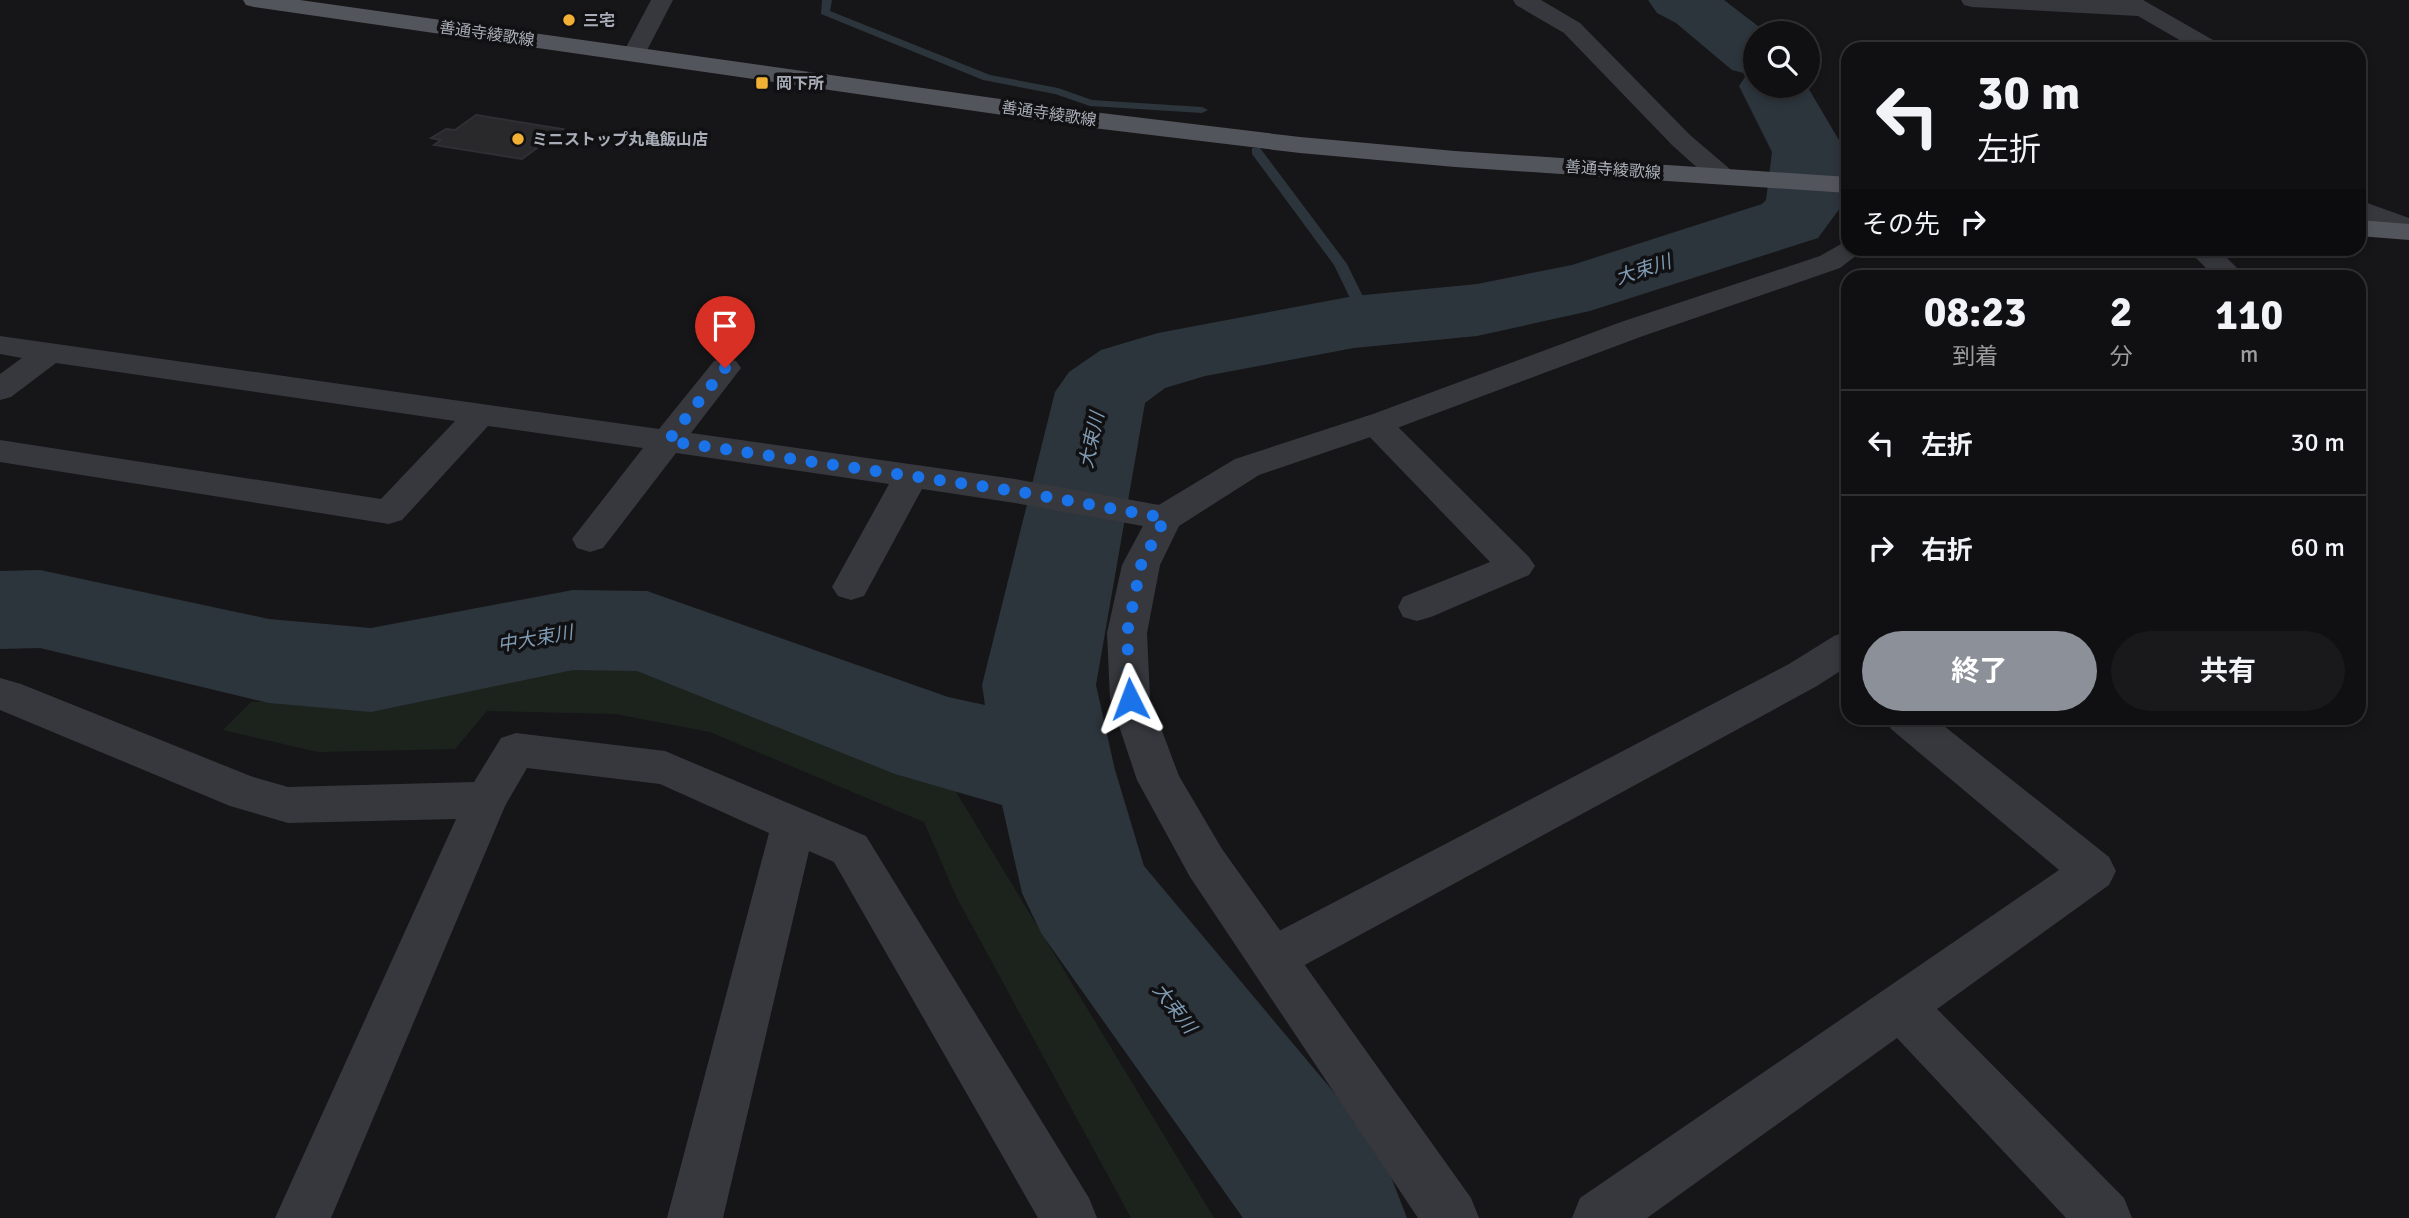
<!DOCTYPE html>
<html lang="ja">
<meta charset="utf-8">
<style>
:root{--surface:#101012;--page:#19191b;--text:#f1f3f6;--muted:#9c9d9f;--line:#303032;--accent:#8c9099}
body{margin:0;font-family:Signika,"Noto Sans JP",sans-serif;background:var(--page);color:var(--text);height:100vh;display:flex;flex-direction:column;font-size:26px;white-space:nowrap}
*{box-sizing:border-box;margin:0}
p{font-size:23px;color:var(--muted)}
.icon{flex:none;width:38px;height:38px;fill:none;stroke:currentColor;stroke-width:2;stroke-linecap:round;stroke-linejoin:round}
.map{position:relative;flex:1;overflow:hidden}
.side{position:absolute;left:1841px;top:270px;width:525px;height:455px;display:flex;flex-direction:column;background:var(--surface);border-radius:21px;box-shadow:0 4px 10px #0003,0 0 0 2px var(--line)}
.side>*{flex:none}
.banner{position:absolute;left:1841px;top:42px;width:525px;height:214px;border-radius:21px;box-shadow:0 4px 10px #0003,0 0 0 2px var(--line);background:#101012;color:var(--text);overflow:hidden}
.fabs{position:absolute;left:1743px;top:21px;display:grid;gap:14px}
.fabs a{display:grid;place-items:center;width:77px;height:77px;border-radius:50%;background:var(--surface);box-shadow:0 4px 10px #0003,0 0 0 2px var(--line);font-size:35px}
.pin{position:absolute;display:grid;place-items:center;width:60px;height:60px;color:#fff;margin:-72px -30px;border-radius:50% 50% 50% 0;rotate:-45deg;box-shadow:0 0 7px #0007}
.pin .icon{rotate:45deg}
.me{position:absolute;width:77px;margin:-38px;rotate:357deg;stroke-linejoin:round;filter:drop-shadow(0 0 5px #0008)}
.turn{display:flex;align-items:center;gap:24px;height:147px;padding:0 21px;font-size:32px}
.turn .icon{width:91px;height:91px;stroke-width:2.5}
.turn b{display:block;font-size:49px;line-height:60px}
.then{display:flex;align-items:center;height:66px;padding:0 21px;background:#0003;gap:14px;font-size:26px}
.eta{display:flex;justify-content:space-evenly;align-items:center;height:119px;text-align:center}
.eta b{font-size:42px;font-weight:700;line-height:49px}
.action{display:flex;gap:14px;margin-top:auto;padding:14px 21px}
.action a{flex:1;height:80px;border-radius:42px;background:var(--accent);color:#fff;font-size:28px;font-weight:700;line-height:80px;text-align:center}
.action a+a{background:var(--page);color:var(--text)}
ul{padding:0;list-style:none}
li{display:flex;align-items:center;gap:21px;height:105px;padding:0 21px;border-top:2px solid var(--line)}
li div{flex:1}
li b{display:block;font-size:26px}
li em{font-style:normal}
.map>svg:first-child{display:block}
.green{fill:#1c231d}
.lines{fill:none;stroke-linecap:round;stroke-linejoin:round}
.stream{fill:#2c353c;fill-rule:evenodd}
.river{fill:#2c353c;fill-rule:evenodd}
.building{fill:#29292c;stroke:#303034;stroke-width:2}
.minor{fill:#37383d;fill-rule:evenodd}
.tertiary{fill:#37383d;fill-rule:evenodd}
.primary{fill:#53555c;fill-rule:evenodd}
.route{stroke:#1a73e8;stroke-width:12;stroke-dasharray:0 21.6}
.poi-dot{fill:#f2b134;stroke:#111113;stroke-width:2.5}
.labels{text-anchor:middle;stroke-width:7;stroke-linejoin:round;paint-order:stroke}
.far-poi-label{font-size:16px;font-weight:bold;fill:#a8adb8;stroke:#111113;text-anchor:start}
.far-street-label{font-size:16px;fill:#a8adb8;stroke:#111113}
.water-label{font-size:19px;font-style:italic;fill:#7f9bb3;stroke:#111113}
</style>
<div class="map">
<svg width="2409" height="1218" viewBox="0 0 2409 1218">
<rect width="100%" height="100%" fill="#161618"/>
<polygon class="green" points="580,659 670,670 947,777 1214,1218 1131,1218 956,896 924,822 710,732 615,714 487,711 455,749 318,752 223,730 251,702 344,699 510,667"/>
<g class="lines">
<g class="stream">
<polygon points="822,0 832,0 830,11 990,75 1058,88 1092,100 1202,107 1208,110 1202,113 1090,106 1055,94 983,80 821,14"/>
<polygon points="1252,148 1260,148 1347,264 1375,321 1373,324 1363,324 1361,321 1334,265 1252,154"/>
</g>
<polygon class="river" points="1648,0 1724,0 1767,33 1755,33 1755,86 1807,86 1846,152 1843,204 1818,238 1590,311 1477,336 1354,348 1205,376 1165,388 1145,403 1096,685 1115,770 1144,866 1379,1146 1407,1218 1243,1218 1041,933 1022,893 1002,805 895,774 637,671 573,670 371,712 269,703 40,648 0,649 0,571 40,570 269,619 371,628 573,590 647,591 948,697 985,705 982,685 1055,392 1069,372 1101,350 1158,333 1354,296 1477,284 1572,265 1762,204 1766,200 1772,152 1739,86 1747,74 1732,70 1676,23 1657,13"/>
</g>
<polygon class="building" points="476,115 563,129 522,159 434,145 441,140 431,138 446,129 455,130"/>
<g class="lines">
<g class="minor">
<polygon points="651,0 673,0 643,58 627,58 623,53"/>
<polygon points="1513,0 1541,0 1580,23 1690,135 1731,170 1735,176 1731,182 1722,184 1713,182 1672,145 1564,33 1516,5"/>
<polygon points="1961,0 2143,0 2220,44 2224,49 2195,49 2138,16 1972,7 1964,5"/>
<polygon points="2359,200 2409,218 2409,236 2359,218"/>
<polygon points="2186,248 2217,248 2245,276 2214,276"/>
<polygon points="0,336 659,429 714,361 725,358 736,361 741,368 691,433 1015,479 1165,506 1178,509 1183,518 1178,527 1165,530 1015,503 922,489 864,596 851,600 838,596 832,587 889,484 676,453 603,548 590,552 577,548 572,539 643,448 488,426 402,520 389,524 0,462 0,440 381,499 455,421 56,363 11,397 0,400 0,374 22,358 0,354"/>
<polygon points="1376,414 1388,417 1529,557 1535,566 1529,575 1431,617 1417,621 1403,617 1398,607 1403,597 1490,562 1364,431 1359,424 1364,417"/>
<polygon points="1848,631 1848,666 1817,686 1290,973 1273,980 1256,973 1249,958 1256,943 1789,664 1834,636"/>
<polygon points="0,678 21,684 253,777 288,787 474,782 501,738 516,733 665,751 866,836 1089,1198 1097,1218 1038,1218 834,862 809,851 723,1218 667,1218 769,833 660,784 527,768 505,806 331,1218 275,1218 456,819 288,823 230,806 0,710"/>
<polygon points="1885,718 1934,718 2109,857 2116,871 2109,885 1937,1009 2124,1198 2132,1218 2066,1218 1897,1038 1647,1218 1572,1218 1580,1198 2059,870 1891,729"/>
</g>
<polygon class="tertiary" points="1848,240 1848,248 1866,248 1840,268 1643,336 1397,428 1259,475 1179,526 1160,565 1147,633 1150,699 1179,776 1222,849 1471,1198 1479,1218 1418,1218 1190,877 1137,780 1110,699 1107,633 1122,565 1152,509 1235,459 1373,414 1621,322 1820,256"/>
<g class="primary">
<polygon points="243,0 300,0 1093,112 1300,137 1455,151 1848,177 1848,193 1455,167 1300,153 1093,128 254,7 246,5"/>
<polygon points="2359,220 2409,224 2409,240 2359,236"/>
</g>
</g>
<g class="lines">
<polyline class="route" points="725,368 668,441 1015,491 1165,518 1141,565 1127,633 1130,699"/>
</g>
<g class="poi-dot">
<circle cx="569" cy="20" r="7"/>
<rect x="755" y="76" width="14" height="14" rx="3.5"/>
<circle cx="518" cy="139" r="7"/>
</g>
<g class="labels">
<g class="far-poi-label">
<text x="583" y="26">三宅</text>
<text x="776" y="89">岡下所</text>
<text x="532" y="145">ミニストップ丸亀飯山店</text>
</g>
<g class="far-street-label">
<text transform="translate(487 33) rotate(8)" y="6">善通寺綾歌線</text>
<text transform="translate(1049 113) rotate(8)" y="6">善通寺綾歌線</text>
<text transform="translate(1613 169) rotate(4)" y="6">善通寺綾歌線</text>
</g>
<g class="water-label">
<text transform="translate(1643 269) rotate(-18)" y="7">大束川</text>
<text transform="translate(1091 440) rotate(-78)" y="7">大束川</text>
<text transform="translate(535 638) rotate(-10)" y="7">中大束川</text>
<text transform="translate(1175 1008) rotate(52)" y="7">大束川</text>
</g>
</g>
</svg>
<div class="fabs">
<a><svg class="icon" aria-label="search" viewBox="0 0 24 24"><circle cx="10" cy="10" r="6"/><path d="M15 15l6 6"/></svg></a>
</div>
<div class="pin" style="left:725px;top:368px;background:#d93025"><svg class="icon" aria-label="arrive" viewBox="0 0 24 24"><path d="M6 21V4h12l-3 4 3 4H6"/></svg></div>
<svg class="me" style="left:1130px;top:699px" viewBox="-20 -20 40 40"><path d="M0-17L14 15 0 8-14 15z" fill="#1a73e8" stroke="#fff" stroke-width="4"/></svg>
<div class="banner">
<div class="turn"><svg class="icon" aria-label="left" viewBox="0 0 24 24"><path d="M17 20v-9H6M10 6l-5 5 5 5"/></svg><div><b>30 m</b>左折</div></div>
<div class="then">その先<svg class="icon" aria-label="right" viewBox="0 0 24 24"><path d="M7 20v-9h11M14 6l5 5-5 5"/></svg></div>
</div>
<section class="side">
<div class="eta">
<div><b>08:23</b><p>到着</p></div>
<div><b>2</b><p>分</p></div>
<div><b>110</b><p>m</p></div>
</div>
<ul>
<li><svg class="icon" aria-label="left" viewBox="0 0 24 24"><path d="M17 20v-9H6M10 6l-5 5 5 5"/></svg><div><b>左折</b></div><em>30 m</em></li>
<li><svg class="icon" aria-label="right" viewBox="0 0 24 24"><path d="M7 20v-9h11M14 6l5 5-5 5"/></svg><div><b>右折</b></div><em>60 m</em></li>
</ul>
<div class="action"><a>終了</a><a>共有</a></div>
</section>
</div>
